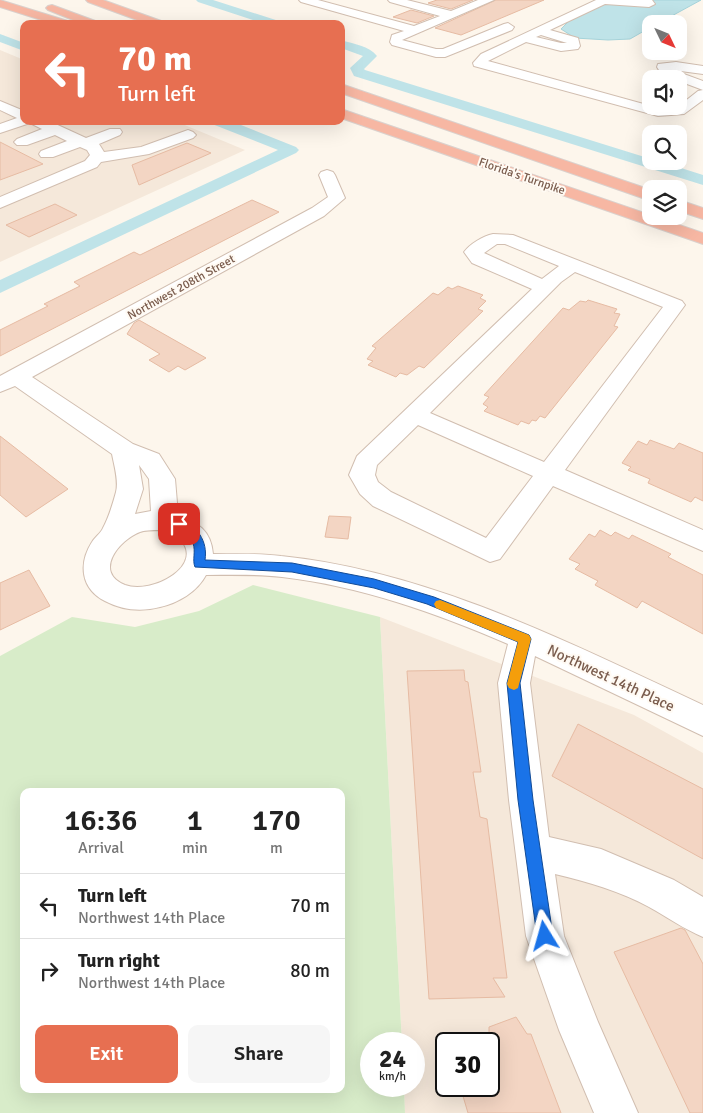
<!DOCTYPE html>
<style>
:root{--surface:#fff;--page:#f6f6f6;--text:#222;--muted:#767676;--line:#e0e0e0;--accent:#e76f51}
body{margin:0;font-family:Signika,sans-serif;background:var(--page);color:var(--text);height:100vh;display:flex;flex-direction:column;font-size:19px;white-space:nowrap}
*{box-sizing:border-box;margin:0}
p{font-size:16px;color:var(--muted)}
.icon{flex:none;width:28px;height:28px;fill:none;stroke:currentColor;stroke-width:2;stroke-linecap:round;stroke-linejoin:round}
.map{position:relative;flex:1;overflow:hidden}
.side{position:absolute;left:20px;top:788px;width:325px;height:305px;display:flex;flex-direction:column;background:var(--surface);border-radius:10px;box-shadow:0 5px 20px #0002}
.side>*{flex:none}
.hud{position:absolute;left:20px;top:20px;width:325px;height:105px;border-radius:10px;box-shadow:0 5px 20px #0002;background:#e76f51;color:#fff;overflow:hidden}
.needle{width:32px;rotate:133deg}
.fabs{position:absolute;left:642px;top:15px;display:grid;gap:10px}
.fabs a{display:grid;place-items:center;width:45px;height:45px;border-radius:10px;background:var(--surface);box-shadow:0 5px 20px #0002;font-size:25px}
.speed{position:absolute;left:360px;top:1032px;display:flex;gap:10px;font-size:25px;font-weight:700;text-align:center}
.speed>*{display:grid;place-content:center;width:65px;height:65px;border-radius:50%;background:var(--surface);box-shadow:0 5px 20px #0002;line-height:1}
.speed small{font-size:12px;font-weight:400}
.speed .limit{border:2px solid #111;border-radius:8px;background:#fff;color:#111}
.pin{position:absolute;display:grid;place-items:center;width:42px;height:42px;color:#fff;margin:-21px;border-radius:10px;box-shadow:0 2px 8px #0006}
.me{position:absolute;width:55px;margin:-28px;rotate:352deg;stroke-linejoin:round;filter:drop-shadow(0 0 4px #0008)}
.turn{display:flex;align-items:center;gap:18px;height:105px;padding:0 15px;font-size:22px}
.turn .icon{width:65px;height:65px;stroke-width:2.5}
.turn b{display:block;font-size:35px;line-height:42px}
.eta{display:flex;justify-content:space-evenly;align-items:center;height:85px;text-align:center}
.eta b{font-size:30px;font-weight:600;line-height:35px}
.primary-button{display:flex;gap:10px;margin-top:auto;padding:10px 15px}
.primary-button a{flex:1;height:58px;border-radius:10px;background:var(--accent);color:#fff;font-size:20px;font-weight:600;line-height:58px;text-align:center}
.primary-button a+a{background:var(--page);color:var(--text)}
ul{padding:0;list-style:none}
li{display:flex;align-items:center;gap:15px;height:65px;padding:0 15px;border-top:1px solid var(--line)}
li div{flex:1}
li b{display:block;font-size:19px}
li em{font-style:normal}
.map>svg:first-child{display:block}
.residential{fill:#f5e8da;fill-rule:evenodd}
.green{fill:#d8ecc9;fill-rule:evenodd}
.water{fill:#bfe3e8;stroke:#a5d3da}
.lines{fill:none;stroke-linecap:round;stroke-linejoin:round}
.canal{fill:#bfe3e8;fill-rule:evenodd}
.building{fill:#f3d5c3;stroke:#e6bba3}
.minor-casing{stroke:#d1beb0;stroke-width:2}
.highway-casing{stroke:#dad1cd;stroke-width:2}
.minor{fill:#fff;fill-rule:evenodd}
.highway{fill:#f7b7a3;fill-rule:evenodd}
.route{fill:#1a73e8;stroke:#114b97}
.slow{fill:#f59e0b}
.labels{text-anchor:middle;stroke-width:4;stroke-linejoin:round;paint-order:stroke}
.far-street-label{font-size:12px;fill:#7a5c4d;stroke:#fffaf3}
.street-label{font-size:15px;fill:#7a5c4d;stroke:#fffaf3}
</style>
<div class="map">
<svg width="703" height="1113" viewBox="0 0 703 1113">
<rect width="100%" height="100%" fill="#fdf6ec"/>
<g class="residential">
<polygon points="0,50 24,60 24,121 175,121 245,150 0,262"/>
<path d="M380 617 634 715 703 753V1113H405L404 1086H414V1044H402ZM446 1044H489V1086H446Z"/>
</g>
<path class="green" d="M253 585 380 617 402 1044H371V1086H404L405 1113H0V656L72 617 135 627 199 611ZM24 791H341V1089H24Z"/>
<polygon class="water" points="612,0 701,0 657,24 651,24 651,27 630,39 608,40 575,38 561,29 570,20"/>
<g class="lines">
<g class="canal">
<polygon points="196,0 213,0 282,22 284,24 265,24 198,2"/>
<polygon points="0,34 24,43 24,51 0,42"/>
<path d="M341 40C354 44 369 46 377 56L364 69 365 70 651 159V161H659L703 175V185L354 76 350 68 363 56 341 48Z"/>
<polygon points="210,121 231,121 296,147 299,150 296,153 0,293 0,280 278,150 212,124"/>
</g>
</g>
<g class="building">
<polygon points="437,0 473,0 451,9 428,3"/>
<polygon points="496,0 544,0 461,35 435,28"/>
<polygon points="411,10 434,16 417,23 393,17"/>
<polygon points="0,142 43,164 0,180"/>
<polygon points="187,143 211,153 139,185 132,165"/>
<polygon points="252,200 279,212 0,356 0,330 48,306 44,304 80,286 74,282 134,252 140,255"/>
<polygon points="55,204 77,215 29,237 6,225"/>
<polygon points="458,286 483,295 480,298 486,301 478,309 483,311 424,368 419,366 407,375 400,373 396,377 368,365 373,361 367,359 376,348 372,346 433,293 438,295 448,287 452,289"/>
<polygon points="588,300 617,309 614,313 620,314 614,326 618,327 545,418 540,416 536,421 532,420 529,424 521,421 518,425 484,411 488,407 483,404 489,397 484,395 563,308 569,310 580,301 586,302"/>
<polygon points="139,320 206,358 185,370 178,366 169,372 149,360 160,354 127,334 134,323"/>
<polygon points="0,436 68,489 26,517 0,495"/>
<polygon points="650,440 674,449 679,443 703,453 703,501 695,497 691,502 648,483 650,479 628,470 631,467 622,463 638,441 647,445"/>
<polygon points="329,516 351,517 348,539 325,537"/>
<polygon points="600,530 611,536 615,532 629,539 632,535 671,554 668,557 703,575 703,634 642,601 637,608 595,585 598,581 575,569 580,564 569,559 589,534 595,537"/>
<polygon points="29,570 50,606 0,630 0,583"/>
<polygon points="464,670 465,681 468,682 481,772 473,772 480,817 487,819 507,978 493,978 505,997 429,999 407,671"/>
<polygon points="578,724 703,789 703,859 552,776"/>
<polygon points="681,928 685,930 703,964 703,1113 690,1113 614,952"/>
<polygon points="516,1017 527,1034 531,1034 561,1113 468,1113 460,1086 489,1086 489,1027"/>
</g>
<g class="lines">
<defs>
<g id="minor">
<polygon points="299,0 318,0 414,26 440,16 390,2 388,0 407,0 451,11 478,0 494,0 402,40 436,49 443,49 504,24 508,23 514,27 512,30 445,57 436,57 392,45 390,42 392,35 404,31 301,2"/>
<path d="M596 0H652L655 4 649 7 605 4 550 30 578 38 580 46 578 49 561 51 526 42 488 61 658 108 679 106 698 91 703 90 679 81V79C668 79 662 76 657 67L658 64 676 62 703 66V74L673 70 703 81V100L684 114 658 116 474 66 473 63 481 54ZM541 35 567 43H561L536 37Z"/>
<polygon points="0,101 24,111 24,121 49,121 86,138 110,129 120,129 122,132 120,135 99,144 104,152 141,147 188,130 193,132 196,135 193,138 149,154 101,162 97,167 0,208 0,197 85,161 90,155 87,150 80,147 53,157 41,157 39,154 41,151 67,141 55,135 27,145 17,145 14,142 17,139 42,129 30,123 0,133 0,124 17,118 0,110"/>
<path d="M327 170 333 172 335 175 345 198 324 216 32 377 133 444 159 454 175 479 178 515C198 523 211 530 213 554 236 554 258 553 281 556 429 571 570 643 703 705V736L535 656 530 683 549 837 601 849 674 880 703 897V937C684 929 667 917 649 907 620 891 588 882 555 874L564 936 598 1022 638 1113H594L559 1030 526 936 509 800 498 683 508 644C436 613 360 586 282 577 257 574 231 575 206 575 197 592 178 603 160 607 141 612 122 610 105 601 81 589 78 564 92 542 95 537 101 533 103 528 109 517 113 503 116 492 119 481 114 465 112 454L15 386 0 392V376L312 208 328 197 319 175 321 172ZM139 465 149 479 151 511 135 514 143 489ZM162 530C168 532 175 534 179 538 207 565 152 595 125 585 93 572 119 540 140 532 146 530 155 530 162 530Z"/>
<path d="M493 234 513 235 682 301 685 305 565 470 703 530V551L553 486 500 559 490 562 373 506 360 494 349 475 357 456 532 289 472 263 464 252C470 244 483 236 493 234ZM497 244H505L559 266 542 279 484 253ZM575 272 663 307 544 462 430 413 561 282ZM418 425 533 476 486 538 391 492 378 482 375 475 377 465Z"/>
</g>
<g id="highway">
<polygon points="0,0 71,22 73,24 54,24 0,7"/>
<polygon points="86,0 103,0 164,22 166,24 148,24 88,2"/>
<polygon points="52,5 98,22 100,24 83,24 48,10 46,8 48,6"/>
<polygon points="341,84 651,190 651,201 341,93"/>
<polygon points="341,109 703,233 703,244 341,118"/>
<polygon points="679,200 703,208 703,219 679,211"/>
</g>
</defs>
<use href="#minor" class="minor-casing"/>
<use href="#highway" class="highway-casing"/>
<use href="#minor" class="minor"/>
<use href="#highway" class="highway"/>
</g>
<path class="route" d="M179 520C197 525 208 541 205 560L292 563 374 579 434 597 529 635 531 639 520 683 533 800 553 936 551 942 545 944 540 942 537 936 518 800 507 683 518 642 427 604 374 588 292 572 195 567C192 560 196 552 193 543 189 533 179 532 173 524Z"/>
<polygon class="slow" points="440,600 529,635 531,639 518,688 514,690 509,688 507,684 518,642 436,608 434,604 436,601"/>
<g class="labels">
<g class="far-street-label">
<text transform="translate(522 176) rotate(19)" y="4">Florida's Turnpike</text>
<text transform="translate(181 287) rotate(-29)" y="4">Northwest 208th Street</text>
</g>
<g class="street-label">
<text transform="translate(611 678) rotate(25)" y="5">Northwest 14th Place</text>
</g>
</g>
</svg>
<div class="fabs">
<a><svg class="needle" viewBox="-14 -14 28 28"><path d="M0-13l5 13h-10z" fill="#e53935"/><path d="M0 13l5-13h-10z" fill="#767676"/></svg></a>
<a><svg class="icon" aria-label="sound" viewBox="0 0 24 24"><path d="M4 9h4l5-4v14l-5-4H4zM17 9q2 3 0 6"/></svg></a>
<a><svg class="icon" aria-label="search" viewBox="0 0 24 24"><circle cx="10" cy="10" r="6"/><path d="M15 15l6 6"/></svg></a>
<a><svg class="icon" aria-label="layers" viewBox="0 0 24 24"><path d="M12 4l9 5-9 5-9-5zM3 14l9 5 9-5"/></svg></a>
</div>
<div class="speed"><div>24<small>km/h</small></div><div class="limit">30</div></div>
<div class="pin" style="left:179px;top:524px;background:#d93025"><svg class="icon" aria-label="arrive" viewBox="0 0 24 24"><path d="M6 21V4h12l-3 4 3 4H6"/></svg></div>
<svg class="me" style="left:545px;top:936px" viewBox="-20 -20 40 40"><path d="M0-17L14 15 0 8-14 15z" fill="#1a73e8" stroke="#fff" stroke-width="4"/></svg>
<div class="hud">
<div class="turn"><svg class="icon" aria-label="left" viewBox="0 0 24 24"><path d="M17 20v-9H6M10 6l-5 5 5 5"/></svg><div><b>70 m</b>Turn left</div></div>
</div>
<section class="side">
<div class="eta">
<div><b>16:36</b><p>Arrival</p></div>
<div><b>1</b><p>min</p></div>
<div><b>170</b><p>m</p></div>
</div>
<ul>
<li><svg class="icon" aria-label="left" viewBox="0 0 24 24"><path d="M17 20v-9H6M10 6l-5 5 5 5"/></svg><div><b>Turn left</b><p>Northwest 14th Place</p></div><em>70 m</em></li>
<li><svg class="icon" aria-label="right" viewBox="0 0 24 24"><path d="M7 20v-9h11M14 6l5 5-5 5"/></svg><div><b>Turn right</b><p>Northwest 14th Place</p></div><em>80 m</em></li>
</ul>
<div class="primary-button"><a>Exit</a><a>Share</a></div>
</section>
</div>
